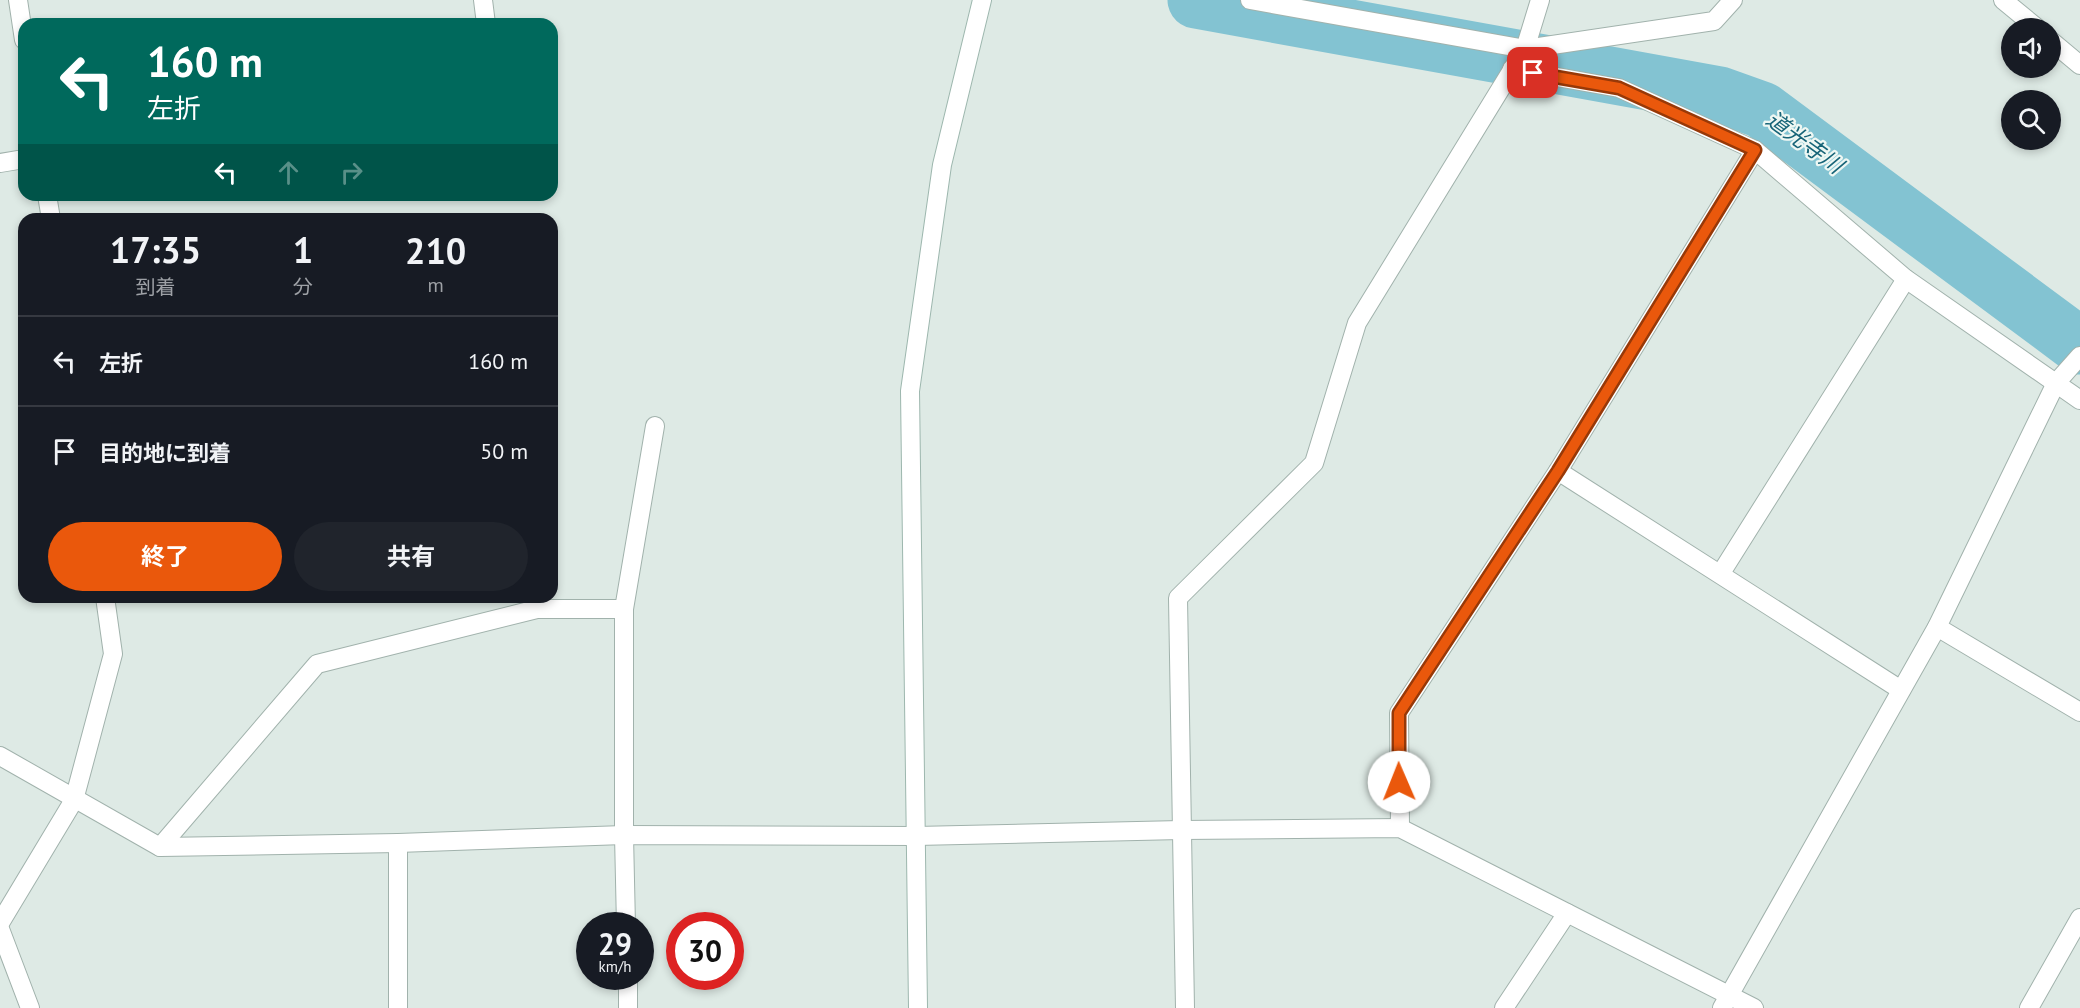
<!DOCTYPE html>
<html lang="ja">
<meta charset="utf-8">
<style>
:root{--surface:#171b24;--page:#20242c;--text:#f1f3f6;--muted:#9ea1a6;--line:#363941;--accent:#ea580c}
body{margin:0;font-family:"PT Sans","Noto Sans JP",sans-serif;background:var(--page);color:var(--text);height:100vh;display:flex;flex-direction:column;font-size:22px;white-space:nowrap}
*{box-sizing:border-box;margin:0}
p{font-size:20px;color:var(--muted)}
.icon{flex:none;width:33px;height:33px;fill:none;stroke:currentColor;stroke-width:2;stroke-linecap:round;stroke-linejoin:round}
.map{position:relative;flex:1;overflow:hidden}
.panel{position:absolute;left:18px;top:213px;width:540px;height:390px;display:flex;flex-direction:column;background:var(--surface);border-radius:18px;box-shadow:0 3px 9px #0003}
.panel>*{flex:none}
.hud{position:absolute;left:18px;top:18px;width:540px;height:183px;border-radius:18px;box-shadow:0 3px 9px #0003;background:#00695c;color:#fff;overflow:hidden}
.controls{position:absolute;left:2001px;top:18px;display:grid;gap:12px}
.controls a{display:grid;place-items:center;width:60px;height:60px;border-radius:50%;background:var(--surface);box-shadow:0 3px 9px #0003;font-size:30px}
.speed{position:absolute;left:576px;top:912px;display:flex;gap:12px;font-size:30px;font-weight:700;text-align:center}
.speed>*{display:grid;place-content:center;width:78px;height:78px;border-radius:50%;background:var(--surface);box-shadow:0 3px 9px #0003;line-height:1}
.speed small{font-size:15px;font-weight:400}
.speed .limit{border:9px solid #d22;background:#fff;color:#111}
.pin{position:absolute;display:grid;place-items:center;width:51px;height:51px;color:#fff;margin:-26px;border-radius:12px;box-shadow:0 3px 9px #0006}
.me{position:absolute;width:66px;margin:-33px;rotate:359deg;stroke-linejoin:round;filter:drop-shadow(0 0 4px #0008)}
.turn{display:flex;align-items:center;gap:21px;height:126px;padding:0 30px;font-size:27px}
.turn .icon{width:78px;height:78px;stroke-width:2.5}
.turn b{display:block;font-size:42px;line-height:51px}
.lanes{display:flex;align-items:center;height:57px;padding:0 30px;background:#0003;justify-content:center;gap:30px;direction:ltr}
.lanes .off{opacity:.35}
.eta{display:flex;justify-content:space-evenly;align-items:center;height:102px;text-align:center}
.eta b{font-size:36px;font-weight:700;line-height:42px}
.action{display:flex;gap:12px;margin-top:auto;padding:12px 30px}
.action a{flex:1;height:69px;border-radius:36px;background:var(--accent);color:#fff;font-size:24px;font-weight:700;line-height:69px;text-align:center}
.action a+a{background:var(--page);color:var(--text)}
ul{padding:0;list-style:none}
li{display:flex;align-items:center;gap:18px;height:90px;padding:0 30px;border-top:2px solid var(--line)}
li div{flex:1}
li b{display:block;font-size:22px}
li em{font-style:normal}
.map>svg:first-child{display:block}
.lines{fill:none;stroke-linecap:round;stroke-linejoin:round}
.river{stroke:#83c3d2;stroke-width:57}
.street-casing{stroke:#a1b2ac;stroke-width:20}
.secondary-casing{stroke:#9db7ae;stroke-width:20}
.street{stroke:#fff;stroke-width:18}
.secondary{stroke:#fff;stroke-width:18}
.route-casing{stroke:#983908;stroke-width:15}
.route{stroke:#ea580c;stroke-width:10}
.labels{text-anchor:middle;stroke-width:4.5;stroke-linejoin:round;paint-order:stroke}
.water-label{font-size:22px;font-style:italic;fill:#176478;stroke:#eef7f3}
</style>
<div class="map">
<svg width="2080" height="1008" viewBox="0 0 2080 1008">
<rect width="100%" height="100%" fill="#deeae5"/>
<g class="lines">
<polyline class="river" points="1196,0 1720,95 1762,110 2080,346"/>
<defs>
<g id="street">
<polyline points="18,0 24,40"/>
<polyline points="483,0 486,24"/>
<polyline points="1250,0 1525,49 1714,21 1733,0"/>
<polyline points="2003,0 2037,28"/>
<polyline points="2050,40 2080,65"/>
<polyline points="1512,69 1619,88 1755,150 1906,279 2080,400"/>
<polyline points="0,163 24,159"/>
<polyline points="47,195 51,219"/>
<polyline points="1558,471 1901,690"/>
<polyline points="1721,573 1906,279"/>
<polyline points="1937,627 2080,712"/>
<polyline points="0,756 160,847 398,843 624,835 916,836 1181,830 1400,828 1754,1008"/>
<polyline points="1400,828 1399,713 1558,471 1755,150"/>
<polyline points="398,843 398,1008"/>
<polyline points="160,847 317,664 537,609 624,609"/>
<polyline points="0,923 74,800 113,654 105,597"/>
<polyline points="626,926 624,835 624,609 655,426"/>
<polyline points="0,929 30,1008"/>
<polyline points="628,976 628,1008"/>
<polyline points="1185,1008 1178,598 1314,463 1357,323 1525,49 1540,0"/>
<polyline points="1504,1008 1567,913"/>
<polyline points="1722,1008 1937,627 2056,383 2080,356"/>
<polyline points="2029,1008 2080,918"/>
</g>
<polyline id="secondary" points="918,1008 910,391 942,165 982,0"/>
</defs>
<use href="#street" class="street-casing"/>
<use href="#secondary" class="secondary-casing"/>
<use href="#street" class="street"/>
<use href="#secondary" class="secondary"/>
</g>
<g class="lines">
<defs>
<polyline id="route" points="1399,782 1399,713 1558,471 1755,150 1619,88 1533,73"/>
</defs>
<use href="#route" class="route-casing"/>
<use href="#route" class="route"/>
</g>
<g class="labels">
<g class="water-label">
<text transform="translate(1805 142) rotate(36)" y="8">道光寺川</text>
</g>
</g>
</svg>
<div class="controls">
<a><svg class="icon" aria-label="sound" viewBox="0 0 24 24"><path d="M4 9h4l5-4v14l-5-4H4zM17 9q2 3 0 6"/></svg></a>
<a><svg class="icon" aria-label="search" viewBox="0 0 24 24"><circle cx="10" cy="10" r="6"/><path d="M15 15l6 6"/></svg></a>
</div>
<div class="speed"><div>29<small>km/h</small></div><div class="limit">30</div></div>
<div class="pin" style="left:1533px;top:73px;background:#d93025"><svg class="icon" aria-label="arrive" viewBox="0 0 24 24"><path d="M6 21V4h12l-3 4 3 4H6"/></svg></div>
<svg class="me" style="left:1399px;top:782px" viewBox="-20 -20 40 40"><circle r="19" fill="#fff"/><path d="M0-13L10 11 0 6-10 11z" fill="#ea580c"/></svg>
<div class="hud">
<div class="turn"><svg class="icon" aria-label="left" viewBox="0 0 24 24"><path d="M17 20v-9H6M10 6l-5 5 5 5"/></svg><div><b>160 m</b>左折</div></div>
<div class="lanes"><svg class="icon" aria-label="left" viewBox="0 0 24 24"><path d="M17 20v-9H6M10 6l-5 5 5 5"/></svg><svg class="icon off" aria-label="ahead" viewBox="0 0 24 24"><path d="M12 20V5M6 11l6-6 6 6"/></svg><svg class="icon off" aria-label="right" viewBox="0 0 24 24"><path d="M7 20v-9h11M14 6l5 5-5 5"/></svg></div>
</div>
<section class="panel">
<div class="eta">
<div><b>17:35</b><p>到着</p></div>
<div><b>1</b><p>分</p></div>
<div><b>210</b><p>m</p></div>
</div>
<ul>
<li><svg class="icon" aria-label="left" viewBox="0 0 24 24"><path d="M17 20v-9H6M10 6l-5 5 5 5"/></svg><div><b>左折</b></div><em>160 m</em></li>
<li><svg class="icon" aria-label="arrive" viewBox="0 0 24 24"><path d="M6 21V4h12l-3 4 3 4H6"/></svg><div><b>目的地に到着</b></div><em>50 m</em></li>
</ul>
<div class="action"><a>終了</a><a>共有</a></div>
</section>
</div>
